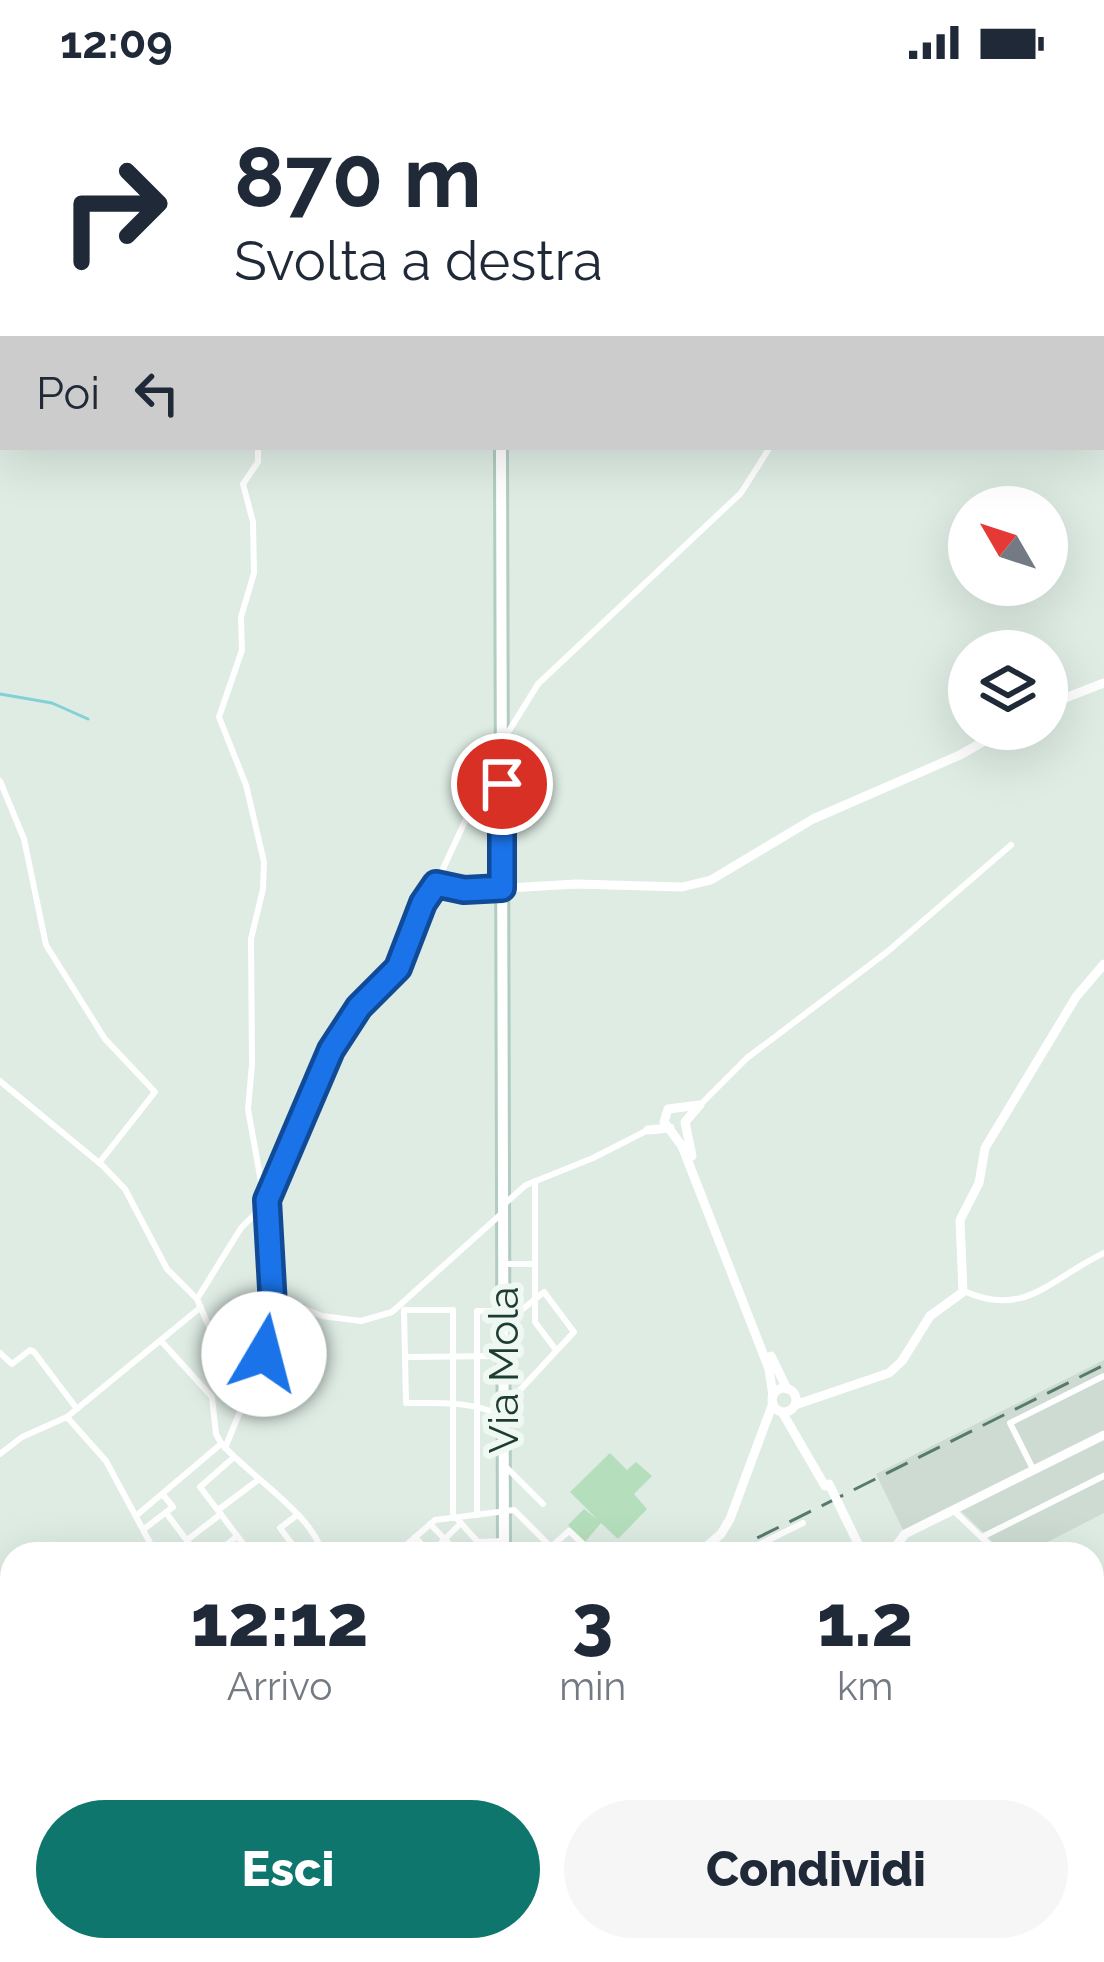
<!DOCTYPE html>
<html lang="it">
<style>
:root{--surface:#fff;--page:#f6f6f7;--text:#1f2937;--muted:#747a83;--accent:#0f766e}
body{margin:0;font-family:Raleway,sans-serif;background:var(--page);color:var(--text);height:100vh;display:flex;flex-direction:column;font-size:45px;white-space:nowrap}
*{box-sizing:border-box;margin:0}
p{font-size:39px;color:var(--muted)}
.icon{flex:none;width:66px;height:66px;fill:none;stroke:currentColor;stroke-width:2;stroke-linecap:round;stroke-linejoin:round}
.map{position:relative;flex:1;overflow:hidden}
.sheet{position:absolute;left:0px;top:1458px;width:1104px;height:420px;display:flex;flex-direction:column;background:var(--surface);border-radius:36px 36px 0 0;box-shadow:0 12px 48px #0002}
.sheet>*{flex:none}
.guide{position:absolute;left:0px;top:0px;width:1104px;height:366px;box-shadow:0 12px 48px #0002;background:#fff;color:var(--text);overflow:hidden}
.needle{width:78px;rotate:309deg}
.controls{position:absolute;left:948px;top:402px;display:grid;gap:24px}
.controls a{display:grid;place-items:center;width:120px;height:120px;border-radius:50%;background:var(--surface);box-shadow:0 12px 48px #0002;font-size:60px}
.pin{position:absolute;display:grid;place-items:center;width:102px;height:102px;color:#fff;margin:-51px;border:6px solid #fff;border-radius:50%;box-shadow:0 3px 12px #0007}
.me{position:absolute;width:132px;margin:-66px;rotate:8deg;stroke-linejoin:round;filter:drop-shadow(0 0 9px #0008)}
.turn{display:flex;align-items:center;gap:42px;height:252px;padding:0 36px;font-size:54px}
.turn .icon{width:156px;height:156px;stroke-width:2.5}
.turn b{display:block;font-size:84px;line-height:102px}
.then{display:flex;align-items:center;height:114px;padding:0 36px;background:#0003;gap:24px;font-size:45px}
.eta{display:flex;justify-content:space-evenly;align-items:center;height:204px;text-align:center}
.eta b{font-size:72px;font-weight:800;line-height:84px}
.cta{display:flex;gap:24px;margin-top:auto;padding:24px 36px}
.cta a{flex:1;height:138px;border-radius:72px;background:var(--accent);color:#fff;font-size:48px;font-weight:800;line-height:138px;text-align:center}
.cta a+a{background:var(--page);color:var(--text)}
.status{display:flex;justify-content:space-between;align-items:center;height:84px;padding:0 60px;background:var(--surface);direction:ltr}
.status svg{height:33px;fill:currentColor}
.map>svg:first-child{display:block}
.built{fill:#cddbd3}
.green{fill:#b5dfbc}
.lines{fill:none;stroke-linecap:round;stroke-linejoin:round}
.stream{stroke:#81d1d6;stroke-width:3}
.secondary-casing{stroke:#b1ccc0;stroke-width:16}
.minor{stroke:#fff;stroke-width:6}
.tertiary{stroke:#fff;stroke-width:9}
.secondary{stroke:#fff;stroke-width:10}
.rail{stroke:#58796d;stroke-width:3;stroke-dasharray:24 12;stroke-linecap:butt}
.tertiary-bridge{stroke:#fff;stroke-width:9}
.route-casing{stroke:#114b97;stroke-width:30}
.route{stroke:#1a73e8;stroke-width:21}
.labels{text-anchor:middle;stroke-width:12;stroke-linejoin:round;paint-order:stroke}
.street-label{font-size:42px;fill:#1e3d32;stroke:#eff8f3}
</style>
<div class="status"><b>12:09</b><svg viewBox="0 0 49 12"><path d="M0 12V9h3v3zM5 12V6h3v6zM10 12V3h3v9zM15 12V0h3v12zM26 1h20v11H26zM47 4h2v5h-2z"/></svg></div>
<div class="map">
<svg width="1104" height="1878" viewBox="0 0 1104 1878">
<rect width="100%" height="100%" fill="#deece4"/>
<g class="built">
<polygon points="1104,1276 1104,1350 905,1450 876,1390"/>
<polygon points="1104,1353 1104,1388 984,1449 960,1426"/>
<polygon points="1104,1395 1104,1429 1024,1470 1004,1470 988,1453"/>
</g>
<polygon class="green" points="610,1369 627,1386 636,1378 652,1392 634,1410 647,1425 618,1455 601,1439 585,1458 568,1441 584,1425 597,1435 570,1408"/>
<g class="lines">
<g class="stream">
<polyline points="0,610 52,619 88,635"/>
<polyline points="0,1741 12,1744"/>
<polyline points="330,1866 340,1874"/>
<polyline points="862,1869 870,1878"/>
</g>
<defs>
<g id="secondary">
<polyline points="500,0 500,3"/>
<polyline points="501,363 504,1470"/>
<polyline points="1092,1750 1097,1757 1092,1765"/>
<polyline points="1093,1751 1104,1691"/>
<polyline points="342,1878 347,1866"/>
<polyline points="390,1878 410,1866"/>
<polyline points="1059,1878 1062,1866"/>
</g>
</defs>
<use href="#secondary" class="secondary-casing"/>
<g class="minor">
<polyline points="62,0 66,3"/>
<polyline points="255,0 256,3"/>
<polyline points="1101,149 1104,147"/>
<polyline points="504,655 538,600 741,409 770,363"/>
<polyline points="0,697 24,755 46,861 105,955 155,1008 99,1079"/>
<polyline points="0,997 103,1082 125,1105 167,1185 197,1215 223,1275 245,1313"/>
<polyline points="701,1020 747,974 887,868 1011,761"/>
<polyline points="535,1097 535,1238 556,1266"/>
<polyline points="503,1121 526,1101 593,1074 648,1046"/>
<polyline points="503,1180 535,1180"/>
<path d="M964 1207C1025 1235 1051 1194 1104 1169"/>
<polyline points="197,1215 241,1144 265,1120 331,966 359,923 398,884 423,819 436,800 498,666"/>
<polyline points="274,1222 292,1220 322,1232 361,1237 392,1228 500,1131"/>
<polyline points="504,1240 544,1208 574,1248 505,1322"/>
<path d="M162 1258 212 1313 216 1350 221 1359C247 1390 316 1433 322 1470"/>
<polyline points="0,1269 12,1280 30,1266 34,1268 77,1325"/>
<polyline points="406,1273 503,1272"/>
<polyline points="67,1333 106,1377 156,1470"/>
<polyline points="225,1364 264,1269 273,1222 266,1126 248,1025 252,980 251,855 263,805 264,778 246,701 219,633 242,566 241,533 254,489 253,438 243,400 258,378 258,363"/>
<polyline points="0,1370 22,1353 67,1333 201,1223"/>
<polyline points="233,1374 200,1403 251,1470"/>
<polyline points="506,1383 543,1420"/>
<polyline points="1034,1387 1010,1339 1104,1292"/>
<polyline points="218,1426 258,1396"/>
<polyline points="953,1426 999,1470"/>
<polyline points="167,1430 197,1470"/>
<polyline points="137,1431 221,1360"/>
<polyline points="477,1431 477,1227 503,1227"/>
<path d="M453 1434V1226H404L406 1319C441 1319 471 1317 503 1332"/>
<polyline points="458,1436 478,1458 504,1457"/>
<polyline points="430,1440 459,1470"/>
<polyline points="144,1445 173,1423 164,1412"/>
<polyline points="415,1453 430,1470"/>
<polyline points="982,1453 1104,1392"/>
<polyline points="187,1456 221,1430"/>
<polyline points="551,1463 569,1447 594,1470"/>
<polyline points="215,1470 236,1453"/>
<polyline points="279,1470 292,1460 280,1444 296,1432"/>
<polyline points="396,1470 435,1436 514,1426 558,1470"/>
<polyline points="430,1470 461,1439"/>
<polyline points="740,1470 803,1439"/>
<polyline points="0,1579 12,1589"/>
<polyline points="0,1663 12,1661"/>
<polyline points="0,1719 12,1702"/>
<polyline points="0,1746 12,1749"/>
<polyline points="0,1822 12,1831"/>
<polyline points="61,1866 78,1878"/>
<polyline points="302,1866 318,1878"/>
<polyline points="596,1866 598,1878"/>
<polyline points="690,1866 696,1878"/>
<polyline points="737,1866 741,1878"/>
<polyline points="887,1866 908,1878"/>
<polyline points="941,1866 947,1870 943,1878"/>
<polyline points="1023,1866 1038,1878"/>
<polyline points="171,1867 189,1878"/>
<polyline points="658,1868 667,1878"/>
<polyline points="739,1873 765,1866"/>
<polyline points="641,1874 642,1878"/>
<polyline points="102,1878 109,1866"/>
<polyline points="246,1878 255,1866"/>
<polyline points="428,1878 431,1874"/>
<polyline points="445,1878 449,1866"/>
<polyline points="532,1878 541,1866"/>
<polyline points="821,1878 832,1866"/>
<polyline points="985,1878 992,1866"/>
</g>
<g class="tertiary">
<polyline points="1047,621 1104,599"/>
<polyline points="436,800 471,806 576,800 682,803 711,796 813,735 960,671 1005,645"/>
<polyline points="700,1021 668,1025 664,1038 682,1062 769,1285 773,1312"/>
<polyline points="648,1046 670,1044"/>
<polyline points="692,1072 685,1038 698,1023"/>
<polyline points="771,1272 787,1305"/>
<circle cx="784" cy="1316" r="12"/>
<polyline points="795,1321 889,1289 902,1277 930,1232 963,1208 960,1136 979,1099 985,1064 1076,913 1104,880"/>
<polyline points="782,1328 825,1402"/>
<polyline points="845,1433 863,1470"/>
<polyline points="698,1470 721,1450 730,1435 773,1319"/>
<polyline points="890,1470 905,1450 1104,1351"/>
<polyline points="0,1723 12,1725"/>
<polyline points="461,1866 469,1878"/>
<polyline points="657,1867 658,1866"/>
<polyline points="163,1878 172,1866"/>
<polyline points="616,1878 648,1866"/>
<polyline points="850,1878 856,1866"/>
</g>
<use href="#secondary" class="secondary"/>
<g class="rail">
<polyline points="725,1470 1104,1281"/>
<polyline points="0,1656 12,1654"/>
</g>
<polyline class="tertiary-bridge" points="829,1400 845,1433"/>
</g>
<g class="lines">
<defs>
<polyline id="route" points="264,1270 273,1222 267,1116 331,966 359,923 398,884 423,819 436,800 464,806 502,804 502,700"/>
</defs>
<use href="#route" class="route-casing"/>
<use href="#route" class="route"/>
</g>
<g class="labels">
<g class="street-label">
<text transform="translate(503 1286) rotate(-90)" y="15">Via Mola</text>
</g>
</g>
</svg>
<div class="controls">
<a><svg class="needle" viewBox="-14 -14 28 28"><path d="M0-13l5 13h-10z" fill="#e53935"/><path d="M0 13l5-13h-10z" fill="#747a83"/></svg></a>
<a><svg class="icon" aria-label="layers" viewBox="0 0 24 24"><path d="M12 4l9 5-9 5-9-5zM3 14l9 5 9-5"/></svg></a>
</div>
<div class="pin" style="left:502px;top:700px;background:#d93025"><svg class="icon" aria-label="arrive" viewBox="0 0 24 24"><path d="M6 21V4h12l-3 4 3 4H6"/></svg></div>
<svg class="me" style="left:264px;top:1270px" viewBox="-20 -20 40 40"><circle r="19" fill="#fff"/><path d="M0-13L10 11 0 6-10 11z" fill="#1a73e8"/></svg>
<div class="guide">
<div class="turn"><svg class="icon" aria-label="right" viewBox="0 0 24 24"><path d="M7 20v-9h11M14 6l5 5-5 5"/></svg><div><b>870 m</b>Svolta a destra</div></div>
<div class="then">Poi<svg class="icon" aria-label="left" viewBox="0 0 24 24"><path d="M17 20v-9H6M10 6l-5 5 5 5"/></svg></div>
</div>
<section class="sheet">
<div class="eta">
<div><b>12:12</b><p>Arrivo</p></div>
<div><b>3</b><p>min</p></div>
<div><b>1.2</b><p>km</p></div>
</div>
<div class="cta"><a>Esci</a><a>Condividi</a></div>
</section>
</div>
